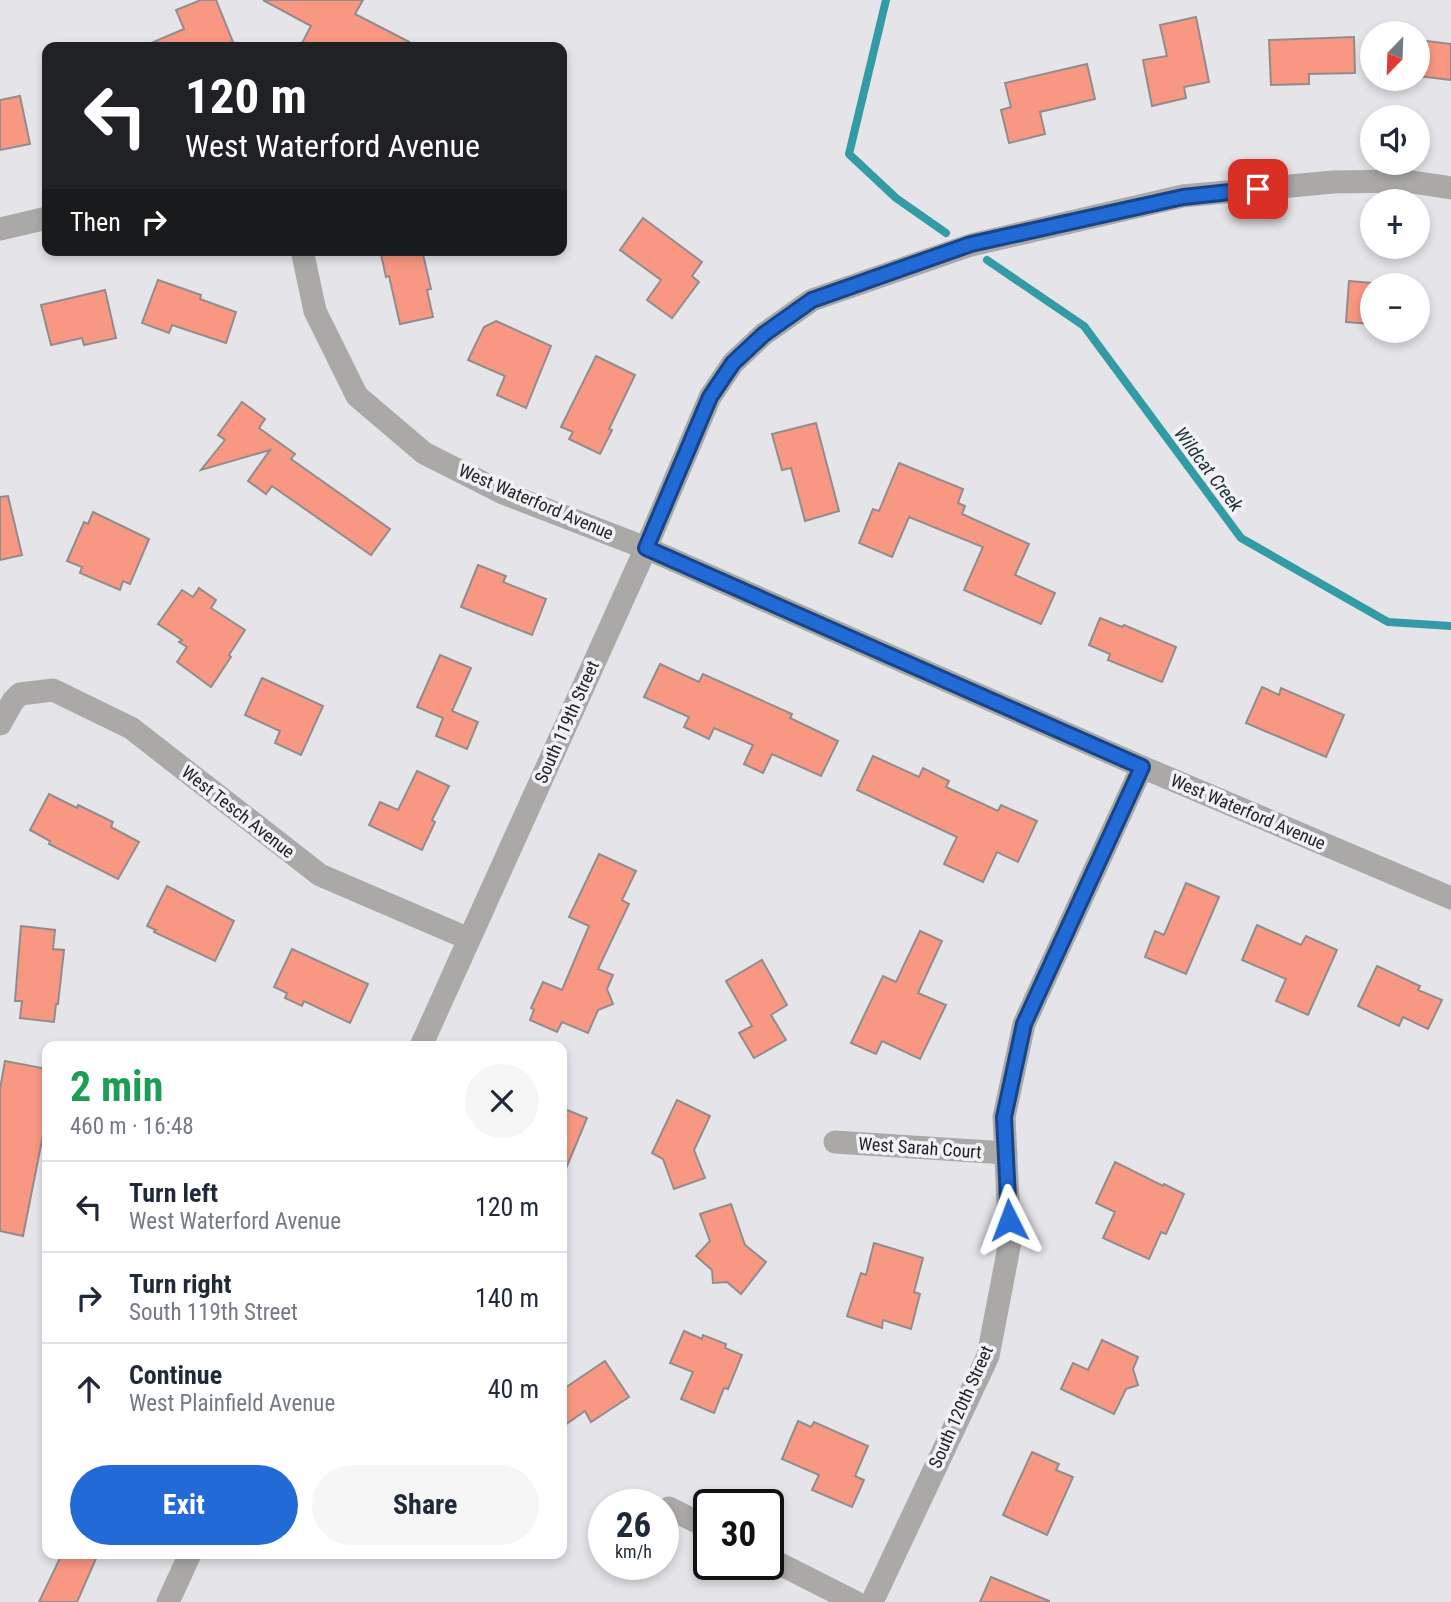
<!DOCTYPE html>
<meta charset="utf-8">
<style>
:root{--surface:#fff;--page:#f6f6f7;--text:#1f2937;--muted:#747a83;--line:#e0e1e3;--accent:#226ad5}
body{margin:0;font-family:"Roboto Condensed",sans-serif;background:var(--page);color:var(--text);height:100vh;display:flex;flex-direction:column;font-size:26px;white-space:nowrap}
*{box-sizing:border-box;margin:0}
p{font-size:23px;color:var(--muted)}
.icon{flex:none;width:38px;height:38px;fill:none;stroke:currentColor;stroke-width:2;stroke-linecap:round;stroke-linejoin:round}
.map{position:relative;flex:1;overflow:hidden}
.panel{position:absolute;left:42px;top:1041px;width:525px;height:518px;display:flex;flex-direction:column;background:var(--surface);border-radius:14px;box-shadow:0 4px 10px #0003}
.panel>*{flex:none}
.hud{position:absolute;left:42px;top:42px;width:525px;height:214px;border-radius:14px;box-shadow:0 4px 10px #0003;background:#202124;color:#fff;overflow:hidden}
.needle{width:46px;rotate:203deg}
.tools{position:absolute;left:1360px;top:21px;display:grid;gap:14px}
.tools a{display:grid;place-items:center;width:70px;height:70px;border-radius:50%;background:var(--surface);box-shadow:0 4px 10px #0003;font-size:35px}
.speed{position:absolute;left:588px;top:1489px;display:flex;gap:14px;font-size:35px;font-weight:700;text-align:center}
.speed>*{display:grid;place-content:center;width:91px;height:91px;border-radius:50%;background:var(--surface);box-shadow:0 4px 10px #0003;line-height:1}
.speed small{font-size:18px;font-weight:400}
.speed .limit{border:4px solid #111;border-radius:10px;background:#fff;color:#111}
.pin{position:absolute;display:grid;place-items:center;width:60px;height:60px;color:#fff;margin:-30px;border-radius:14px;box-shadow:0 4px 10px #0006}
.me{position:absolute;width:77px;margin:-38px;rotate:357deg;stroke-linejoin:round;filter:drop-shadow(0 0 5px #0008)}
.turn{display:flex;align-items:center;gap:24px;height:147px;padding:0 28px;font-size:32px}
.turn .icon{width:91px;height:91px;stroke-width:2.5}
.turn b{display:block;font-size:49px;line-height:60px}
.then{display:flex;align-items:center;height:66px;padding:0 28px;background:#0003;gap:14px;font-size:26px}
.round{display:grid;place-items:center;flex:none;width:74px;height:74px;border-radius:37px;background:var(--page)}
.overview{display:flex;align-items:center;justify-content:space-between;height:119px;padding:0 28px}
h1{font-size:42px;font-weight:700;line-height:52px;color:#1e9e55}
.cta{display:flex;gap:14px;margin-top:auto;padding:14px 28px}
.cta a{flex:1;height:80px;border-radius:42px;background:var(--accent);color:#fff;font-size:28px;font-weight:700;line-height:80px;text-align:center}
.cta a+a{background:var(--page);color:var(--text)}
ul{padding:0;list-style:none}
li{display:flex;align-items:center;gap:21px;height:91px;padding:0 28px;border-top:2px solid var(--line)}
li div{flex:1}
li b{display:block;font-size:26px}
li em{font-style:normal}
.map>svg:first-child{display:block}
.lines{fill:none;stroke-linecap:round;stroke-linejoin:round}
.stream{stroke:#339ba5;stroke-width:8}
.building{fill:#f89782;stroke:#928d8c;stroke-width:2}
.minor{stroke:#aaa9a7;stroke-width:23}
.route-casing{stroke:#16458a;stroke-width:18}
.route{stroke:#226ad5;stroke-width:12}
.labels{text-anchor:middle;stroke-width:7;stroke-linejoin:round;paint-order:stroke}
.street-label{font-size:18px;fill:#232325;stroke:#f2f1f6}
.water-label{font-size:19px;font-style:italic;fill:#1a3235;stroke:#f2f1f6}
</style>
<div class="map">
<svg width="1451" height="1602" viewBox="0 0 1451 1602">
<rect width="100%" height="100%" fill="#e5e4e9"/>
<g class="lines">
<g class="stream">
<polyline points="886,0 849,154 896,198 946,233"/>
<polyline points="987,260 1084,326 1241,538 1388,622 1451,626"/>
</g>
</g>
<g class="building">
<polygon points="201,0 216,0 235,47 142,47 184,29 176,10"/>
<polygon points="263,0 363,0 355,14 419,47 300,47 311,26"/>
<polygon points="1196,17 1209,82 1184,87 1186,98 1152,106 1143,60 1167,56 1160,25"/>
<polygon points="1354,37 1355,73 1309,74 1309,84 1271,85 1269,40"/>
<polygon points="1418,40 1451,44 1451,80 1418,76"/>
<polygon points="1087,64 1095,99 1040,112 1045,134 1009,143 1001,110 1011,107 1005,83"/>
<polygon points="20,96 30,144 0,150 0,100"/>
<polygon points="643,218 702,262 692,276 699,282 672,318 647,300 661,280 620,250"/>
<polygon points="380,250 422,250 431,289 427,290 433,317 400,324 389,276 386,277"/>
<polygon points="158,280 201,295 200,299 236,312 226,343 172,325 169,333 142,323"/>
<polygon points="1349,281 1372,283 1372,324 1346,322"/>
<polygon points="105,290 116,338 84,345 82,338 51,345 41,305"/>
<polygon points="496,321 551,346 526,408 497,395 505,376 468,360 484,327"/>
<polygon points="596,356 635,375 609,429 612,430 600,454 569,439 573,432 561,427"/>
<polygon points="242,402 265,419 259,428 295,454 291,459 390,529 371,555 272,486 266,494 248,481 270,450 201,470 225,440 218,435"/>
<polygon points="816,423 839,511 805,521 791,468 782,470 772,434"/>
<polygon points="899,463 963,489 958,503 965,506 962,514 1029,544 1015,575 1055,593 1041,624 964,590 983,547 909,517 892,557 859,543 873,509 879,511"/>
<polygon points="8,496 22,555 0,560 0,497"/>
<polygon points="93,512 149,539 130,584 123,581 120,590 80,573 82,567 67,561 84,522 88,524"/>
<polygon points="478,565 506,576 503,582 546,599 532,635 461,607"/>
<polygon points="199,588 216,600 211,608 245,630 229,655 231,657 211,687 177,662 187,647 179,642 182,640 158,624 182,590 193,597"/>
<polygon points="1100,618 1122,627 1124,625 1176,647 1162,682 1108,660 1110,654 1089,645"/>
<polygon points="440,655 471,668 452,711 478,722 467,749 436,736 443,718 417,707"/>
<polygon points="660,664 699,682 703,674 792,714 790,718 838,741 821,776 772,754 763,773 744,764 753,745 714,728 709,739 684,727 689,717 644,697"/>
<polygon points="262,678 323,706 301,755 275,743 280,731 245,715"/>
<polygon points="1262,687 1279,695 1281,688 1344,715 1326,757 1246,723"/>
<polygon points="873,756 919,777 923,768 949,781 946,787 998,811 1001,805 1037,821 1018,862 997,852 983,882 944,864 957,837 857,790"/>
<polygon points="417,771 449,786 432,820 435,822 422,850 369,825 380,802 398,810"/>
<polygon points="49,794 77,808 78,805 113,822 111,827 139,842 118,879 49,844 50,841 30,830"/>
<polygon points="599,854 636,871 622,900 629,904 598,969 613,975 607,989 613,1004 598,1010 588,1033 562,1022 557,1032 530,1020 534,1010 531,1008 543,982 562,990 589,926 569,917"/>
<polygon points="1186,883 1219,897 1186,974 1145,957 1155,931 1164,935"/>
<polygon points="167,886 234,921 215,961 154,932 156,930 147,926"/>
<polygon points="1257,925 1301,945 1306,936 1337,950 1308,1015 1276,1001 1286,979 1242,960"/>
<polygon points="21,926 55,930 53,949 64,950 58,1004 56,1004 54,1022 20,1018 22,1001 15,1001"/>
<polygon points="920,931 942,941 918,993 946,1005 920,1059 882,1041 876,1054 851,1043 883,976 896,982"/>
<polygon points="292,949 368,984 350,1023 304,1001 302,1006 285,998 287,993 274,987"/>
<polygon points="762,960 787,1005 771,1015 786,1040 754,1058 739,1033 752,1026 726,981"/>
<polygon points="1377,966 1420,986 1418,990 1442,1000 1428,1029 1403,1017 1399,1026 1358,1006"/>
<polygon points="5,1061 47,1069 43,1091 47,1092 47,1136 43,1135 23,1236 0,1231 0,1089"/>
<polygon points="677,1100 710,1116 694,1150 705,1178 674,1189 663,1159 652,1153"/>
<polygon points="562,1108 587,1118 562,1178"/>
<polygon points="1115,1162 1163,1186 1164,1184 1184,1194 1166,1234 1161,1232 1149,1259 1103,1238 1115,1212 1096,1203"/>
<polygon points="731,1204 745,1245 766,1262 741,1294 727,1282 713,1283 712,1270 696,1256 710,1241 700,1214"/>
<polygon points="874,1243 923,1258 914,1292 920,1294 911,1329 883,1320 882,1328 847,1316 861,1273 866,1275"/>
<polygon points="684,1331 702,1339 703,1335 726,1344 725,1348 742,1355 728,1389 724,1388 714,1413 681,1399 693,1372 670,1363"/>
<polygon points="1102,1340 1138,1357 1133,1369 1138,1385 1126,1389 1114,1414 1061,1389 1073,1363 1088,1370"/>
<polygon points="605,1361 629,1397 591,1422 585,1411 562,1427 562,1390"/>
<polygon points="798,1421 811,1427 814,1422 868,1446 855,1476 864,1480 852,1507 812,1490 819,1475 782,1459"/>
<polygon points="1032,1452 1059,1464 1056,1470 1073,1477 1047,1535 1003,1515"/>
<polygon points="62,1554 98,1554 77,1602 39,1602"/>
<polygon points="991,1577 1049,1601 1049,1602 980,1602"/>
</g>
<g class="lines">
<g class="minor">
<polyline points="0,229 47,218"/>
<polyline points="302,250 315,311 357,396 424,453 503,493 646,548 1142,767 1451,898"/>
<polyline points="0,724 13,701 20,694 53,690 131,728 320,875 469,939"/>
<polyline points="421,1046 646,548 710,397 733,363 764,334 812,300 971,245 1183,196 1333,182 1406,181 1451,188"/>
<polyline points="835,1142 1006,1153"/>
<polyline points="669,1508 709,1528"/>
<polyline points="768,1558 855,1602"/>
<polyline points="168,1602 190,1554"/>
<polyline points="872,1602 988,1356 1010,1242 1004,1117 1024,1024 1142,767"/>
</g>
</g>
<g class="lines">
<defs>
<polyline id="route" points="1009,1220 1004,1117 1024,1024 1142,767 646,548 710,397 733,363 764,334 812,300 971,244 1183,197 1258,189"/>
</defs>
<use href="#route" class="route-casing"/>
<use href="#route" class="route"/>
</g>
<g class="labels">
<g class="street-label">
<text transform="translate(536 502) rotate(23)" y="6">West Waterford Avenue</text>
<text transform="translate(567 722) rotate(-66)" y="6">South 119th Street</text>
<text transform="translate(238 812) rotate(38)" y="6">West Tesch Avenue</text>
<text transform="translate(1248 812) rotate(23)" y="6">West Waterford Avenue</text>
<text transform="translate(920 1148) rotate(4)" y="6">West Sarah Court</text>
<text transform="translate(961 1407) rotate(-66)" y="6">South 120th Street</text>
</g>
<g class="water-label">
<text transform="translate(1209 469) rotate(53)" y="7">Wildcat Creek</text>
</g>
</g>
</svg>
<div class="tools">
<a><svg class="needle" viewBox="-14 -14 28 28"><path d="M0-13l5 13h-10z" fill="#e53935"/><path d="M0 13l5-13h-10z" fill="#747a83"/></svg></a>
<a><svg class="icon" aria-label="sound" viewBox="0 0 24 24"><path d="M4 9h4l5-4v14l-5-4H4zM17 9q2 3 0 6"/></svg></a>
<a>+</a>
<a>−</a>
</div>
<div class="speed"><div>26<small>km/h</small></div><div class="limit">30</div></div>
<div class="pin" style="left:1258px;top:189px;background:#d93025"><svg class="icon" aria-label="arrive" viewBox="0 0 24 24"><path d="M6 21V4h12l-3 4 3 4H6"/></svg></div>
<svg class="me" style="left:1009px;top:1220px" viewBox="-20 -20 40 40"><path d="M0-17L14 15 0 8-14 15z" fill="#226ad5" stroke="#fff" stroke-width="4"/></svg>
<div class="hud">
<div class="turn"><svg class="icon" aria-label="left" viewBox="0 0 24 24"><path d="M17 20v-9H6M10 6l-5 5 5 5"/></svg><div><b>120 m</b>West Waterford Avenue</div></div>
<div class="then">Then<svg class="icon" aria-label="right" viewBox="0 0 24 24"><path d="M7 20v-9h11M14 6l5 5-5 5"/></svg></div>
</div>
<section class="panel">
<div class="overview"><div><h1>2 min</h1><p>460 m · 16:48</p></div><a class="round"><svg class="icon" aria-label="close" viewBox="0 0 24 24"><path d="M6 6l12 12M18 6L6 18"/></svg></a></div>
<ul>
<li><svg class="icon" aria-label="left" viewBox="0 0 24 24"><path d="M17 20v-9H6M10 6l-5 5 5 5"/></svg><div><b>Turn left</b><p>West Waterford Avenue</p></div><em>120 m</em></li>
<li><svg class="icon" aria-label="right" viewBox="0 0 24 24"><path d="M7 20v-9h11M14 6l5 5-5 5"/></svg><div><b>Turn right</b><p>South 119th Street</p></div><em>140 m</em></li>
<li><svg class="icon" aria-label="ahead" viewBox="0 0 24 24"><path d="M12 20V5M6 11l6-6 6 6"/></svg><div><b>Continue</b><p>West Plainfield Avenue</p></div><em>40 m</em></li>
</ul>
<div class="cta"><a>Exit</a><a>Share</a></div>
</section>
</div>
